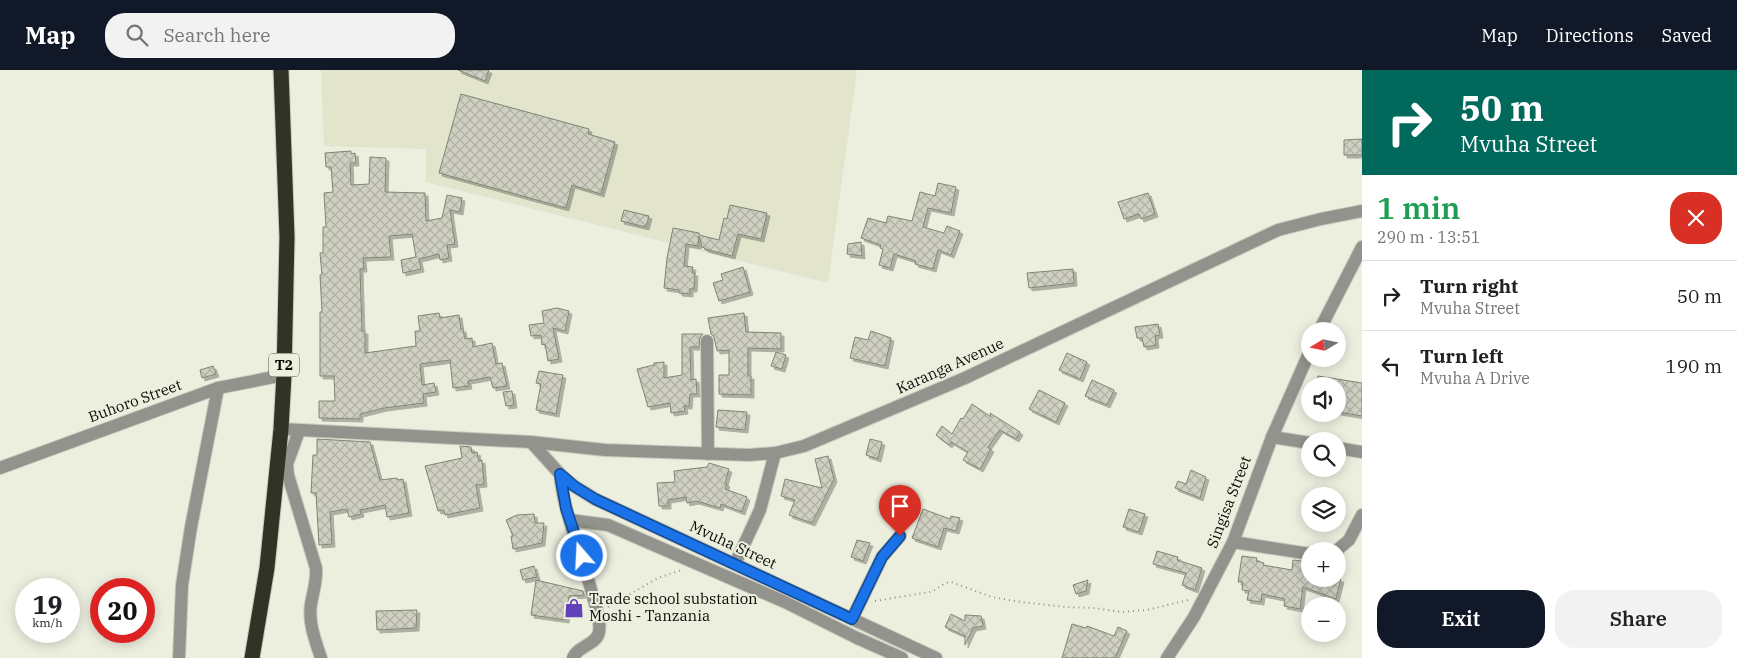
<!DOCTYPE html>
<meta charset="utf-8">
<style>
:root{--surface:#fff;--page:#f2f2f2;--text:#202124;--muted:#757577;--line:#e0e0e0;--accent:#111827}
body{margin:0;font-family:"IBM Plex Serif",serif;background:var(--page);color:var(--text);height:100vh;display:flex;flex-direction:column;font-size:19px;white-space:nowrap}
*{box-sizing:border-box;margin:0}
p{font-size:16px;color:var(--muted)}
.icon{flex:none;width:28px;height:28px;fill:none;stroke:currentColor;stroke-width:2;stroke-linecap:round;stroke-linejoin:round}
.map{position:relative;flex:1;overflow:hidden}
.side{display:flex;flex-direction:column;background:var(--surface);width:375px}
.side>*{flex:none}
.hud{background:#00695c;color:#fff;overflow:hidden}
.needle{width:32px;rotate:260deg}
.fabs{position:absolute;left:1301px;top:252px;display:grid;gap:10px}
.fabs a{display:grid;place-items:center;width:45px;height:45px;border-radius:50%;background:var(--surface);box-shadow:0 2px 12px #0003;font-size:25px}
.speed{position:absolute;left:15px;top:508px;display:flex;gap:10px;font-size:25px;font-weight:700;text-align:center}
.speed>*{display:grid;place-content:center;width:65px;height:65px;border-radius:50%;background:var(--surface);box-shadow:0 2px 12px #0003;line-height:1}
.speed small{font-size:12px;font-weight:400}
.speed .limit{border:8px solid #d22;background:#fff;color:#111}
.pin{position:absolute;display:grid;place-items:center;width:42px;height:42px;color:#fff;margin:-51px -21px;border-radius:50% 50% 50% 0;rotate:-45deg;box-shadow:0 0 5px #0007}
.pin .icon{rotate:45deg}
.me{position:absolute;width:55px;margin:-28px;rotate:341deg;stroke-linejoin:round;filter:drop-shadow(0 0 4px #0008)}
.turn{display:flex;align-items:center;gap:18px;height:105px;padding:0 15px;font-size:22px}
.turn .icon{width:65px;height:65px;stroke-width:2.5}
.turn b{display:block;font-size:35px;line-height:42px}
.round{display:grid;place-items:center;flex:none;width:52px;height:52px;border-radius:20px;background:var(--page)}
.overview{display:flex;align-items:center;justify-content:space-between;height:85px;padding:0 15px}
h1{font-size:30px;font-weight:600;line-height:38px;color:#1e9e55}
.button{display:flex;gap:10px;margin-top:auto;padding:10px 15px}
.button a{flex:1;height:58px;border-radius:20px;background:var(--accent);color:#fff;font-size:20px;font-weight:600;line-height:58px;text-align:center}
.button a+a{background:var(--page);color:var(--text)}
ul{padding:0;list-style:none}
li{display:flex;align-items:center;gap:15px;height:70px;padding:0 15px;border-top:1px solid var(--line)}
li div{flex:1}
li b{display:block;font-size:19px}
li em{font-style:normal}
header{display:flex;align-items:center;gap:30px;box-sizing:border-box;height:70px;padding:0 25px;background:var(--accent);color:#fff}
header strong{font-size:24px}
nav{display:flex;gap:28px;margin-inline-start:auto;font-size:18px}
.search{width:350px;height:45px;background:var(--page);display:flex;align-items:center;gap:12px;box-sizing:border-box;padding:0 18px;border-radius:20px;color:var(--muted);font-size:19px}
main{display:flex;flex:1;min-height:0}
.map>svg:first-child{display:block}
.built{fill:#e2e4cc}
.building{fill:url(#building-cross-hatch);stroke:#818374;filter:url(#shadow)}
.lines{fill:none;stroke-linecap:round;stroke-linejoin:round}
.minor-casing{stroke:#c8cabc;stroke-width:14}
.highway-casing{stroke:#c8cabc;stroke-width:17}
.path{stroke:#909286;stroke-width:2;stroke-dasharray:1 4;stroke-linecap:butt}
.minor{stroke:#93938d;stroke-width:12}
.highway{stroke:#323327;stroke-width:15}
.route-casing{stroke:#114b97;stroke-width:12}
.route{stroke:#1a73e8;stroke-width:9}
.labels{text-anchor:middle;stroke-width:4;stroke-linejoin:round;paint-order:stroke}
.shield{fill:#eceede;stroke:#4e5048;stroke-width:1}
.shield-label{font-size:14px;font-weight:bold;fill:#0b0c07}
.street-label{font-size:15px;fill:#0b0c07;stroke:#eceede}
.poi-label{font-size:15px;fill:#0b0c07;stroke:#eceede;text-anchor:start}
</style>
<header>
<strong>Map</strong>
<div class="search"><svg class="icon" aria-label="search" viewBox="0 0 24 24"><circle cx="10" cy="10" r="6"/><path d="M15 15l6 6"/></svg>Search here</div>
<nav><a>Map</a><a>Directions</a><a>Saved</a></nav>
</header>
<main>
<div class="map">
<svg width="1362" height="588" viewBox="0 0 1362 588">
<defs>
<pattern id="building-cross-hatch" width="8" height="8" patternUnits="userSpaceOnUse" patternTransform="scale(1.25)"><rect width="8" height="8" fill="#cfd0c1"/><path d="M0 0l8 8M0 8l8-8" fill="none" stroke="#b0b1a4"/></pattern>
<filter id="shadow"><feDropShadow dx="3" dy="3" stdDeviation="0" flood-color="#0004"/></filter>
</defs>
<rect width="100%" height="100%" fill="#eceede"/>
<polygon class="built" points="321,0 857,0 828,213 426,112 426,79 324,76"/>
<g class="building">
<polygon points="458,0 489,0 485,11"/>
<polygon points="461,24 589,59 588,64 615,72 601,124 572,115 566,138 439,103"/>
<polygon points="1362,69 1362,85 1344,85 1344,70"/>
<polygon points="351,81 351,84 355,83 356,93 350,93 351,115 369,114 370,87 386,88 385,122 425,123 426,151 442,148 447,125 462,128 460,142 450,140 455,174 447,175 449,188 440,190 439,184 419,189 421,199 403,203 401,190 416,187 412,164 389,166 391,187 363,188 364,199 360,199 362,261 365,261 365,283 416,276 415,261 420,261 418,246 439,243 440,248 459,245 461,259 463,259 465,269 472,268 473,277 492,273 496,294 502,293 507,316 493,318 490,307 468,311 469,316 453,318 450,290 420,294 422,315 434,313 436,322 423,324 424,333 384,338 360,344 360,349 319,348 319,331 335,331 334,306 320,306 320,242 322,242 320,205 322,205 320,183 323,183 323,157 326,157 324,123 333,122 331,97 326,97 325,83"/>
<polygon points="938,113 956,117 951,143 928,138 923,157 944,163 947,156 960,161 951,185 938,180 933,199 915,194 916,191 894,184 890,198 879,195 883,179 880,178 881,175 861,168 868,148 886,153 888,146 912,151 920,122 935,126"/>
<polygon points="1148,123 1155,144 1141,149 1139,144 1124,149 1118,132"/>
<polygon points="730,135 767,143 761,169 738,164 732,186 705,179 705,178 702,177 699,166 698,176 686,174 684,196 693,197 692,203 695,203 694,219 690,219 690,224 679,223 679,220 664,218 667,188 673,158 699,163 699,165 719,170 724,148 727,149"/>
<polygon points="624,140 649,146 646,157 621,151"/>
<polygon points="861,172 862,186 847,184 848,174"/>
<polygon points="743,197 750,222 719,231 713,213 723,210 721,204"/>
<polygon points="1073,199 1074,213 1029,218 1027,203"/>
<polygon points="557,238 569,241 565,261 553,258 559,289 548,291 545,274 542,275 541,265 531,266 529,255 544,253 542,241"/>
<polygon points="744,243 746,262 781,263 781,279 748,278 748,306 751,306 751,325 719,324 719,305 729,305 729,280 717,281 714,267 711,264 708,248"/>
<polygon points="1158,254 1160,265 1155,266 1156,275 1144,277 1142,268 1137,268 1135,257"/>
<polygon points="871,261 891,268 885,296 850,288 855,267 868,270"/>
<polygon points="682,264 703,264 700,267 699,277 690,277 691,310 696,309 697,324 690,324 689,336 684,336 685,341 671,343 670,333 648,337 637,299 654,295 654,293 664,292 664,308 682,305"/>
<polygon points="776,282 786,285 782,299 771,296"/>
<polygon points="1067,283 1087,292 1080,309 1059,300"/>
<polygon points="213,296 216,304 202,308 200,300"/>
<polygon points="539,301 563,305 556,344 536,340 541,314 536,313"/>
<polygon points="1318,306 1362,313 1362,346 1338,342 1338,316 1316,316"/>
<polygon points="1092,310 1114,320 1107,335 1085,326"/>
<polygon points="1039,320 1065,333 1056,352 1029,339"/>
<polygon points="512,321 514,335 506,336 503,322"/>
<polygon points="972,334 991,347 990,343 1020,362 1016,369 1000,360 988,377 991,379 980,399 963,390 968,382 951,372 949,375 936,365 942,356 952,364 961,348 963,349"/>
<polygon points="718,340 747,342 745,360 716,357"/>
<polygon points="317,369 370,372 380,410 397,408 397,410 403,409 409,443 387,447 385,435 360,440 361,444 349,447 347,439 330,442 332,474 319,475 316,423 311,423 313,385 317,385"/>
<polygon points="870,369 882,372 878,389 866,385"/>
<polygon points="460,376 471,377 472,383 477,382 479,391 482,390 484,414 476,415 480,438 445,445 444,440 438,441 425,396 462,388"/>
<polygon points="828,386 834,409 812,453 789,445 795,430 781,426 785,409 822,418 815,389"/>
<polygon points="709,393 729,399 725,413 727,414 725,419 747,427 742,442 721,434 720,438 696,431 687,433 686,427 668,430 668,436 659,436 657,413 675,412 674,401 707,397"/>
<polygon points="1191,400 1206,407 1200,428 1175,418 1178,411 1186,414"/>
<polygon points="923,439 950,449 951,446 960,448 956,461 944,458 938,477 912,468"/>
<polygon points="1129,439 1145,444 1139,462 1123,457"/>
<polygon points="534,444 535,453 544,453 542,473 513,479 511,466 513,466 506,450 517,445"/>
<polygon points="857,470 870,473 863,491 851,487"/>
<polygon points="1157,481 1178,487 1177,490 1202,498 1195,520 1182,515 1186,503 1153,494"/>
<polygon points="1242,486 1257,488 1256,491 1264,493 1263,495 1292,500 1293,490 1310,492 1310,509 1341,509 1336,529 1303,517 1300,539 1284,536 1285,529 1262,524 1261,532 1247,530 1249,521 1242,520 1243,512 1238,512"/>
<polygon points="534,496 537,507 523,510 520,500"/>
<polygon points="536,510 583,521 584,525 569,526 566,550 531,545"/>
<polygon points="1088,510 1086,521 1076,524 1073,515"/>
<polygon points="417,540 416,558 377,560 376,541"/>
<polygon points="951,544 965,551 965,545 981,546 983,556 973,558 965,575 965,566 945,557"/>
<polygon points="1072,554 1086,558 1087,556 1114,566 1118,557 1127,561 1115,588 1062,588"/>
</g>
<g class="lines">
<defs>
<g id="minor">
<polyline points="1319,261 1362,177"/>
<polyline points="707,271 708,384"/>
<polyline points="281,359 531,372 605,380 749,385 775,383 804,376 965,308 1278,160 1321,149 1362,141"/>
<path d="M299 361 287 394 288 405 316 498C317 511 313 522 311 534 308 552 315 570 321 588"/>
<polyline points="1272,367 1310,373"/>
<polyline points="531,372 560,404 574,416 595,429 936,588"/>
<polyline points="1338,378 1362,382"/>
<polyline points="0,398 218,318 284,305"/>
<path d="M560 404C564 446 583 486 593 527 596 537 601 551 599 562 597 575 577 576 573 588"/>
<polyline points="570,450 608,455 785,532 857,568 902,588"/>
<polyline points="1233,472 1310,484"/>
<polyline points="1336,481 1349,470 1362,445"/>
<polyline points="735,494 760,440 775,383"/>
<polyline points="852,549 882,487 900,466"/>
<polyline points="179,588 182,515 191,457 218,318"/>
<polyline points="1167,588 1194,547 1233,472 1272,367 1310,281"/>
</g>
<polyline id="highway" points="252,588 267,498 281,359 284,305 287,167 281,0"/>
</defs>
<use href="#minor" class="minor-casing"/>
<use href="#highway" class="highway-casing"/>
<g class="path">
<path d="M875 531 930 522C938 520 943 512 951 512L992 527 1021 532 1066 537 1095 538 1121 542 1147 540 1188 530"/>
<polyline points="608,537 658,508 682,500"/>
</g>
<use href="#minor" class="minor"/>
<use href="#highway" class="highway"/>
</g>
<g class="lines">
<defs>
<polyline id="route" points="582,486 566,438 560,404 574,416 595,429 852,549 882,487 900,466"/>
</defs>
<use href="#route" class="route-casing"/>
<use href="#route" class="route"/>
</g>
<defs>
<symbol id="shop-bare" viewBox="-9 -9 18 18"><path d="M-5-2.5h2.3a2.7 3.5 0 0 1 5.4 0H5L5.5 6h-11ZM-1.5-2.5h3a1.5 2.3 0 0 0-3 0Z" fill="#6341b9" stroke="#eceede" stroke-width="2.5" paint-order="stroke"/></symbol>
</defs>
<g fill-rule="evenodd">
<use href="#shop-bare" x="560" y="524" width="28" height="28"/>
</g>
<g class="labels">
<rect class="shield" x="269" y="283.5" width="30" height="23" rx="4"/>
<g class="shield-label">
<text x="284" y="300">T2</text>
</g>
<g class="street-label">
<text transform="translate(950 296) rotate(-24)" y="5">Karanga Avenue</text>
<text transform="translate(135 331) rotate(-20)" y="5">Buhoro Street</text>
<text transform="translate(1229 432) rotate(-69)" y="5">Singisa Street</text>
<text transform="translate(733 475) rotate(25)" y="5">Mvuha Street</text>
</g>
<g class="poi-label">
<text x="589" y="534">Trade school substation<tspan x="589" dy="17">Moshi - Tanzania</tspan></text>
</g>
</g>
</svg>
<div class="fabs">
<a><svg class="needle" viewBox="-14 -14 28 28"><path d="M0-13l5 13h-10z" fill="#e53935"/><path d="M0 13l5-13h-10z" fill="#757577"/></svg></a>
<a><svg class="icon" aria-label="sound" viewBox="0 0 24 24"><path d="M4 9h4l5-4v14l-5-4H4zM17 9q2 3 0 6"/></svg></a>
<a><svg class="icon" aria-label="search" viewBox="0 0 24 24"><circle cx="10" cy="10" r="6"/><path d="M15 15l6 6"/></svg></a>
<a><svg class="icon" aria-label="layers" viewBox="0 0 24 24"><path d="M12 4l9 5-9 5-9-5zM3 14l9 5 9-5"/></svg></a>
<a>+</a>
<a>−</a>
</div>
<div class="speed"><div>19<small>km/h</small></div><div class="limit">20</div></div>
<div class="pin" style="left:900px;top:466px;background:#d93025"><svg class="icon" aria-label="arrive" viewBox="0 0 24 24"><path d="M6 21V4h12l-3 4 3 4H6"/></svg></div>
<svg class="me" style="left:582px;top:486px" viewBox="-20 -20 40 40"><circle r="17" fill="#1a73e8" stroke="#fff" stroke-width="3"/><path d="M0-11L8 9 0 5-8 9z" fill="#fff"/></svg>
</div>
<section class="side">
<div class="hud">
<div class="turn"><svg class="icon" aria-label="right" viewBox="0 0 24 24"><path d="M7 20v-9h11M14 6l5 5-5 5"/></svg><div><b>50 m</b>Mvuha Street</div></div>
</div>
<div class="overview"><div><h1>1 min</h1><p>290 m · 13:51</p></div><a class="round" style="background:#d93025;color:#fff"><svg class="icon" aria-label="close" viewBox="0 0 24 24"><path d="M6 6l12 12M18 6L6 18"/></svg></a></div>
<ul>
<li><svg class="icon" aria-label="right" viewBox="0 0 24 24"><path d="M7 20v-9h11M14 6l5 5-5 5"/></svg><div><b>Turn right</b><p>Mvuha Street</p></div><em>50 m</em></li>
<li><svg class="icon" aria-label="left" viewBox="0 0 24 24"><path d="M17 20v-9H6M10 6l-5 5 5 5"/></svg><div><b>Turn left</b><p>Mvuha A Drive</p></div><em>190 m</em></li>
</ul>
<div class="button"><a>Exit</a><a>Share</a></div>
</section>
</main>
